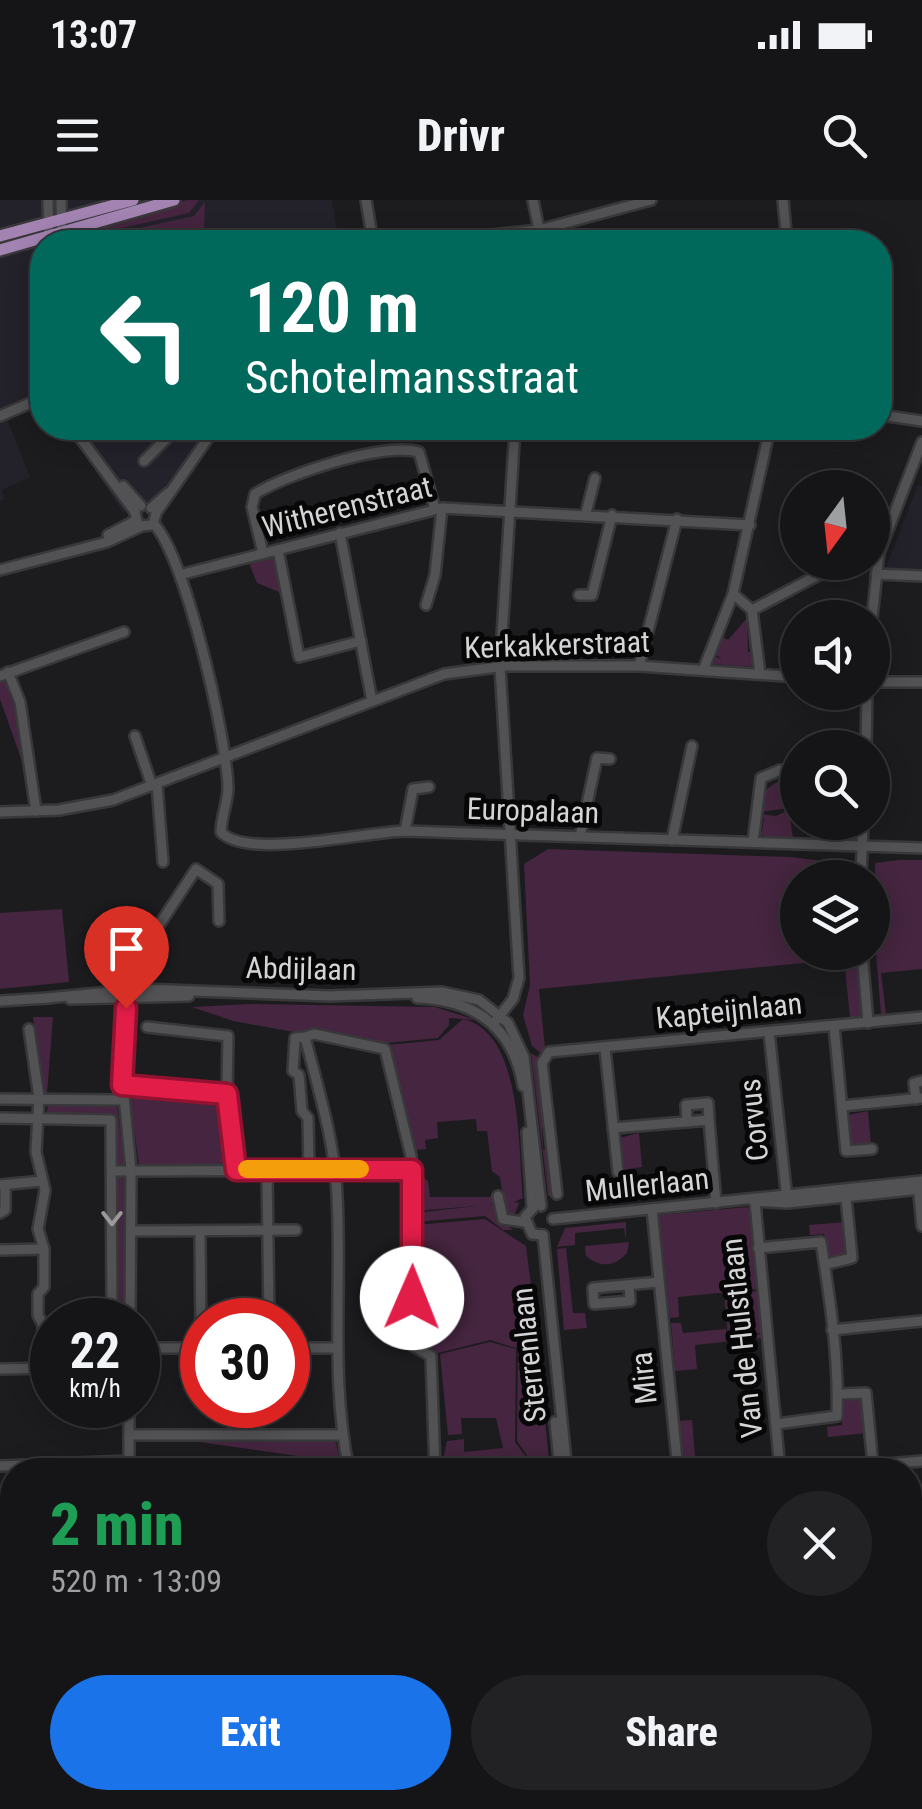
<!DOCTYPE html>
<meta charset="utf-8">
<style>
:root{--surface:#151517;--page:#222224;--text:#f1f3f6;--muted:#9d9fa1;--line:#343436;--accent:#1a73e8}
body{margin:0;font-family:"Roboto Condensed",sans-serif;background:var(--page);color:var(--text);height:100vh;display:flex;flex-direction:column;font-size:38px;white-space:nowrap}
*{box-sizing:border-box;margin:0}
p{font-size:32px;color:var(--muted)}
.icon{flex:none;width:55px;height:55px;fill:none;stroke:currentColor;stroke-width:2;stroke-linecap:round;stroke-linejoin:round}
.map{position:relative;flex:1;overflow:hidden}
.details{position:absolute;left:0px;top:1258px;width:922px;height:352px;display:flex;flex-direction:column;background:var(--surface);border-radius:40px 40px 0 0;box-shadow:0 5px 25px #0003,0 0 0 2px var(--line)}
.details>*{flex:none}
.banner{position:absolute;left:30px;top:30px;width:862px;height:210px;border-radius:40px;box-shadow:0 5px 25px #0003,0 0 0 2px var(--line);background:#00695c;color:#fff;overflow:hidden}
.needle{width:65px;rotate:195deg}
.fabs{position:absolute;left:780px;top:270px;display:grid;gap:20px}
.fabs a{display:grid;place-items:center;width:110px;height:110px;border-radius:50%;background:var(--surface);box-shadow:0 5px 25px #0003,0 0 0 2px var(--line);font-size:50px}
.speed{position:absolute;left:30px;top:1098px;display:flex;gap:20px;font-size:50px;font-weight:700;text-align:center}
.speed>*{display:grid;place-content:center;width:130px;height:130px;border-radius:50%;background:var(--surface);box-shadow:0 5px 25px #0003,0 0 0 2px var(--line);line-height:1}
.speed small{font-size:25px;font-weight:400}
.speed .limit{border:15px solid #d22;background:#fff;color:#111}
.pin{position:absolute;display:grid;place-items:center;width:85px;height:85px;color:#fff;margin:-102px -42px;border-radius:50% 50% 50% 0;rotate:-45deg;box-shadow:0 0 10px #0007}
.pin .icon{rotate:45deg}
.me{position:absolute;width:110px;margin:-55px;rotate:1deg;stroke-linejoin:round;filter:drop-shadow(0 0 8px #0008)}
.turn{display:flex;align-items:center;gap:35px;height:210px;padding:0 50px;font-size:45px}
.turn .icon{width:130px;height:130px;stroke-width:2.5}
.turn b{display:block;font-size:70px;line-height:85px}
.round{display:grid;place-items:center;flex:none;width:105px;height:105px;border-radius:52px;background:var(--page)}
.headline{display:flex;align-items:center;justify-content:space-between;height:170px;padding:0 50px}
h1{font-size:60px;font-weight:800;line-height:75px;color:#1e9e55}
.primary-button{display:flex;gap:20px;margin-top:auto;padding:20px 50px}
.primary-button a{flex:1;height:115px;border-radius:60px;background:var(--accent);color:#fff;font-size:40px;font-weight:800;line-height:115px;text-align:center}
.primary-button a+a{background:var(--page);color:var(--text)}
.status{display:flex;justify-content:space-between;align-items:center;height:70px;padding:0 50px;background:var(--surface);direction:ltr}
.status svg{height:28px;fill:currentColor}
header{display:flex;justify-content:space-between;align-items:center;height:130px;padding:0 50px;background:var(--surface);font-size:45px;font-weight:800}
.map>svg:first-child{display:block}
.built{fill:#23212a}
.green{fill:#45253f}
.lines{fill:none;stroke-linecap:round;stroke-linejoin:round}
.minor-casing{stroke:#38383a;stroke-width:14}
.major-casing{stroke:#38383a;stroke-width:16}
.minor{stroke:#525154;stroke-width:9}
.major{stroke:#a383b2;stroke-width:11}
.oneway{stroke:#9a9a9c}
.route-casing{stroke:#92132f;stroke-width:25}
.route{stroke:#e11d48;stroke-width:18}
.slow{stroke:#f59e0b;stroke-width:18}
.labels{text-anchor:middle;stroke-width:10;stroke-linejoin:round;paint-order:stroke}
.street-label{font-size:30px;fill:#d5d5d7;stroke:#070708}
</style>
<div class="status"><b>13:07</b><svg viewBox="0 0 49 12"><path d="M0 12V9h3v3zM5 12V6h3v6zM10 12V3h3v9zM15 12V0h3v12zM26 1h20v11H26zM47 4h2v5h-2z"/></svg></div>
<header><svg class="icon" aria-label="menu" viewBox="0 0 24 24"><path d="M4 6h16M4 12h16M4 18h16"/></svg>Drivr<svg class="icon" aria-label="search" viewBox="0 0 24 24"><circle cx="10" cy="10" r="6"/><path d="M15 15l6 6"/></svg></header>
<div class="map">
<svg width="922" height="1609" viewBox="0 0 922 1609">
<rect width="100%" height="100%" fill="#1c1c1f"/>
<g class="built">
<polygon points="0,0 332,0 339,42 42,42 42,205 7,220 30,277 2,290 4,300 0,301"/>
<polygon points="68,228 209,228 163,295 123,313"/>
<polygon points="918,285 922,286 922,371 885,369"/>
</g>
<g class="green">
<polygon points="187,0 199,0 189,13 95,34 95,29"/>
<polygon points="205,2 204,30 109,36 86,42 90,39 194,16"/>
<polygon points="271,357 276,358 284,394 257,383 249,363"/>
<polygon points="747,418 748,452 752,452 754,467 713,464 716,457 722,459 716,455 723,437 728,440"/>
<polygon points="8,479 16,497 29,581 0,499 0,482"/>
<polygon points="784,577 789,608 760,612 764,591"/>
<polygon points="789,610 793,639 757,635 762,632 764,618 760,614 776,616"/>
<polygon points="548,649 790,657 857,665 857,677 798,678 797,724 793,725 798,752 858,753 862,818 833,823 833,819 850,817 844,759 539,789 545,848 557,847 542,854 532,846 523,815 530,785 524,664"/>
<polygon points="899,660 922,660 922,769 881,773 886,814 881,814 874,728 875,663"/>
<polygon points="62,709 69,782 0,789 0,713"/>
<polygon points="251,804 435,807 476,820 449,818 449,825 438,838 386,843 317,829 305,834 233,821 192,807"/>
<polygon points="33,817 53,817 47,894 44,894"/>
<path d="M463 819C523 832 518 949 523 998L514 1002 519 1003 512 1020 506 1018 500 977 492 971 487 931H477L476 919 437 922 438 938 425 940 426 949 413 950 387 845 439 840Z"/>
<polygon points="531,853 539,858 543,949 549,951 556,1001 548,995"/>
<polygon points="132,890 223,896 223,925 228,925 231,943 226,944 228,957 233,957 233,964 139,965 129,893"/>
<polygon points="49,901 117,905 125,968 114,967 114,921 46,915"/>
<polygon points="868,911 871,945 850,947 848,915"/>
<polygon points="639,933 642,967 623,970 619,964 619,938"/>
<polygon points="115,975 126,980 127,1120 116,1120"/>
<polygon points="423,977 428,981 430,997 490,997 493,991 497,1003 490,1005 497,1005 501,1021 513,1030 503,1030 485,1016 415,1022 415,1013 477,1006 415,1011 415,978"/>
<polygon points="747,1007 752,1015 759,1089 678,1097 679,1117 670,1118 659,1015"/>
<polygon points="485,1019 526,1046 535,1117 516,1148 490,1140 434,1154 416,1141 415,1025"/>
<polygon points="626,1022 626,1040 624,1028 575,1033 575,1045 557,1047 565,1028"/>
<polygon points="846,1022 850,1055 828,1060 824,1034 810,1035 809,1025"/>
<path d="M629 1042 627 1053C614 1067 601 1068 586 1056L585 1046Z"/>
<polygon points="566,1048 573,1113 585,1113 587,1128 564,1130 557,1049"/>
<polygon points="759,1091 761,1133 728,1136 724,1093"/>
<polygon points="535,1120 550,1270 532,1262 517,1241 518,1148"/>
<polygon points="671,1123 681,1123 683,1133 726,1129 727,1138 762,1134 762,1138 695,1145 697,1169 675,1171"/>
<polygon points="490,1142 516,1149 515,1242 530,1262 485,1266 479,1258 480,1266 441,1270 447,1241 464,1239 464,1252 503,1248 496,1218 461,1218 462,1234 448,1235 440,1154"/>
<polygon points="861,1197 867,1233 828,1237 827,1227 842,1225 841,1200"/>
<polygon points="692,1220 696,1268 681,1270 678,1221"/>
<polygon points="326,1236 336,1243 340,1262 192,1241"/>
<polygon points="922,1469 922,1570 910,1571 910,1471"/>
<polygon points="349,1603 430,1604 257,1609 264,1607"/>
</g>
<g class="lines">
<defs>
<g id="minor">
<polyline points="48,0 49,42"/>
<polyline points="61,0 62,42"/>
<polyline points="366,0 373,42"/>
<polyline points="533,0 539,30"/>
<polyline points="783,0 787,42"/>
<polyline points="423,42 539,30 651,0"/>
<polyline points="881,215 922,221"/>
<polyline points="0,216 42,198"/>
<polyline points="73,228 135,312"/>
<polyline points="144,261 177,228"/>
<polyline points="123,286 141,306"/>
<polyline points="151,308 168,293"/>
<polyline points="135,312 138,326 153,325 156,313 215,228"/>
<polyline points="586,313 595,278"/>
<path d="M154 324C186 359 226 535 228 587 228 602 221 617 221 632 245 660 365 632 405 631L922 648"/>
<polyline points="340,333 372,501"/>
<polyline points="108,335 135,321"/>
<polyline points="278,350 299,457 361,441"/>
<path d="M263 353 252 307 255 294C287 274 383 242 419 252L435 309"/>
<polyline points="0,370 107,342 140,327"/>
<polyline points="183,374 442,308 750,325"/>
<polyline points="876,374 922,376"/>
<polyline points="733,394 752,410 760,474"/>
<polyline points="579,395 592,395 612,315"/>
<polyline points="426,405 435,375 442,308"/>
<polyline points="752,410 843,362"/>
<polyline points="872,418 879,353 922,242"/>
<polyline points="639,466 677,319"/>
<polyline points="704,468 733,394 770,228"/>
<polyline points="8,472 20,502 36,611"/>
<polyline points="0,476 124,432"/>
<polyline points="872,482 922,482"/>
<polyline points="135,536 152,586"/>
<polyline points="866,548 867,492"/>
<polyline points="157,584 163,662"/>
<polyline points="0,612 59,610 113,600 444,474 505,466 639,466 798,477"/>
<polyline points="405,631 413,589 429,587"/>
<polyline points="580,636 597,558 610,559"/>
<polyline points="672,640 692,546"/>
<polyline points="753,642 761,578 780,570"/>
<polyline points="861,678 863,622"/>
<polyline points="862,752 868,823"/>
<polyline points="47,798 141,789 330,796 442,792 479,800 508,823 524,857 541,1006"/>
<path d="M417 798C475 800 513 827 523 886"/>
<polyline points="70,799 189,796"/>
<polyline points="0,801 49,798"/>
<polyline points="494,823 513,799 519,778 500,467 515,228"/>
<polyline points="834,826 846,951 872,949"/>
<polyline points="147,827 228,836 227,893"/>
<polyline points="29,829 39,897 36,952 45,990 38,1029 44,1049 44,1087 38,1094 38,1115 43,1125 43,1168"/>
<polyline points="769,832 787,999"/>
<polyline points="305,837 314,834 385,849 411,956 411,1134 413,1146 431,1156 435,1270"/>
<polyline points="605,848 618,972"/>
<polyline points="123,885 227,893 236,969"/>
<polyline points="0,899 124,900"/>
<polyline points="916,899 914,883 922,881"/>
<polyline points="842,906 922,898"/>
<polyline points="0,918 111,920 112,1120"/>
<polyline points="687,922 686,905 708,903 709,920"/>
<polyline points="613,928 709,920 716,1003"/>
<polyline points="527,932 532,1008"/>
<polyline points="267,969 269,1120"/>
<path d="M309 969 308 918 302 911 299 875 293 871 295 838 305 837C318 888 335 943 337 995 342 1087 330 1179 349 1270"/>
<polyline points="112,971 412,970"/>
<polyline points="918,984 922,1026"/>
<polyline points="0,985 42,981"/>
<polyline points="557,994 542,863 549,852 922,817"/>
<polyline points="498,996 503,1019 524,1022"/>
<polyline points="753,1001 787,1003 922,989"/>
<polyline points="755,1002 780,1270"/>
<polyline points="534,1007 525,1017 532,1034 543,1035"/>
<polyline points="652,1009 678,1270"/>
<polyline points="0,1013 5,1010 5,986"/>
<polyline points="553,1019 922,981"/>
<polyline points="131,1031 296,1030"/>
<polyline points="200,1031 201,1148"/>
<polyline points="543,1035 567,1270"/>
<path d="M758 1048 821 1042C830 1099 839 1159 837 1216L776 1224"/>
<polyline points="0,1050 44,1049"/>
<polyline points="827,1064 852,1058 846,998"/>
<polyline points="629,1085 630,1101 594,1104 593,1088 659,1082"/>
<polyline points="130,1120 131,970 123,885 127,751 133,742 152,736 196,669 218,684 219,721"/>
<polyline points="832,1130 922,1121"/>
<polyline points="138,1148 202,1148"/>
<polyline points="288,1148 337,1148"/>
<polyline points="0,1169 52,1168"/>
<polyline points="840,1194 866,1193 873,1266"/>
<polyline points="555,1222 560,1270"/>
<polyline points="129,1235 341,1235"/>
<polyline points="0,1266 129,1261"/>
<polyline points="129,1270 129,1205"/>
<polyline points="349,1270 435,1263"/>
<polyline points="794,1270 813,1270"/>
<polyline points="818,1270 922,1261"/>
<polyline points="910,1298 922,1297"/>
<polyline points="910,1343 922,1342"/>
<polyline points="0,1404 12,1404"/>
<polyline points="910,1424 922,1423"/>
<polyline points="0,1501 12,1523"/>
<polyline points="0,1591 12,1591"/>
<polyline points="88,1598 228,1605 293,1602"/>
<polyline points="210,1598 265,1598"/>
<polyline points="280,1598 526,1598"/>
<polyline points="600,1598 602,1609"/>
<polyline points="0,1600 91,1598"/>
<polyline points="515,1602 578,1604 594,1598"/>
</g>
<g id="major">
<polyline points="0,36 133,0"/>
<polyline points="0,50 174,0"/>
</g>
</defs>
<use href="#minor" class="minor-casing"/>
<use href="#major" class="major-casing"/>
<use href="#minor" class="minor"/>
<use href="#major" class="major"/>
</g>
<defs><path id="oneway-chevron" d="M-2-3.5L2.5 0L-2 3.5" fill="none" stroke-width="1.6" stroke-linecap="round" stroke-linejoin="round" transform="scale(2.5)"/></defs>
<use class="oneway" href="#oneway-chevron" transform="translate(112 1018) rotate(90)"/>
<g class="lines">
<defs>
<polyline id="route" points="126,808 122,885 227,894 236,970 412,970 412,1098"/>
</defs>
<use href="#route" class="route-casing"/>
<use href="#route" class="route"/>
<polyline class="slow" points="247,969 360,969"/>
</g>
<g class="labels">
<g class="street-label">
<text transform="translate(347 307) rotate(-14)" y="10">Witherenstraat</text>
<text transform="translate(557 445) rotate(-2)" y="10">Kerkakkerstraat</text>
<text transform="translate(533 611) rotate(2)" y="10">Europalaan</text>
<text transform="translate(301 769) rotate(1)" y="10">Abdijlaan</text>
<text transform="translate(729 811) rotate(-6)" y="10">Kapteijnlaan</text>
<text transform="translate(754 920) rotate(-96)" y="10">Corvus</text>
<text transform="translate(647 985) rotate(-6)" y="10">Mullerlaan</text>
<text transform="translate(742 1138) rotate(-96)" y="10">Van de Hulstlaan</text>
<text transform="translate(529 1155) rotate(-96)" y="10">Sterrenlaan</text>
<text transform="translate(644 1178) rotate(-96)" y="10">Mira</text>
</g>
</g>
</svg>
<div class="fabs">
<a><svg class="needle" viewBox="-14 -14 28 28"><path d="M0-13l5 13h-10z" fill="#e53935"/><path d="M0 13l5-13h-10z" fill="#9d9fa1"/></svg></a>
<a><svg class="icon" aria-label="sound" viewBox="0 0 24 24"><path d="M4 9h4l5-4v14l-5-4H4zM17 9q2 3 0 6"/></svg></a>
<a><svg class="icon" aria-label="search" viewBox="0 0 24 24"><circle cx="10" cy="10" r="6"/><path d="M15 15l6 6"/></svg></a>
<a><svg class="icon" aria-label="layers" viewBox="0 0 24 24"><path d="M12 4l9 5-9 5-9-5zM3 14l9 5 9-5"/></svg></a>
</div>
<div class="speed"><div>22<small>km/h</small></div><div class="limit">30</div></div>
<div class="pin" style="left:126px;top:808px;background:#d93025"><svg class="icon" aria-label="arrive" viewBox="0 0 24 24"><path d="M6 21V4h12l-3 4 3 4H6"/></svg></div>
<svg class="me" style="left:412px;top:1098px" viewBox="-20 -20 40 40"><circle r="19" fill="#fff"/><path d="M0-13L10 11 0 6-10 11z" fill="#e11d48"/></svg>
<div class="banner">
<div class="turn"><svg class="icon" aria-label="left" viewBox="0 0 24 24"><path d="M17 20v-9H6M10 6l-5 5 5 5"/></svg><div><b>120 m</b>Schotelmansstraat</div></div>
</div>
<section class="details">
<div class="headline"><div><h1>2 min</h1><p>520 m · 13:09</p></div><a class="round"><svg class="icon" aria-label="close" viewBox="0 0 24 24"><path d="M6 6l12 12M18 6L6 18"/></svg></a></div>
<div class="primary-button"><a>Exit</a><a>Share</a></div>
</section>
</div>
